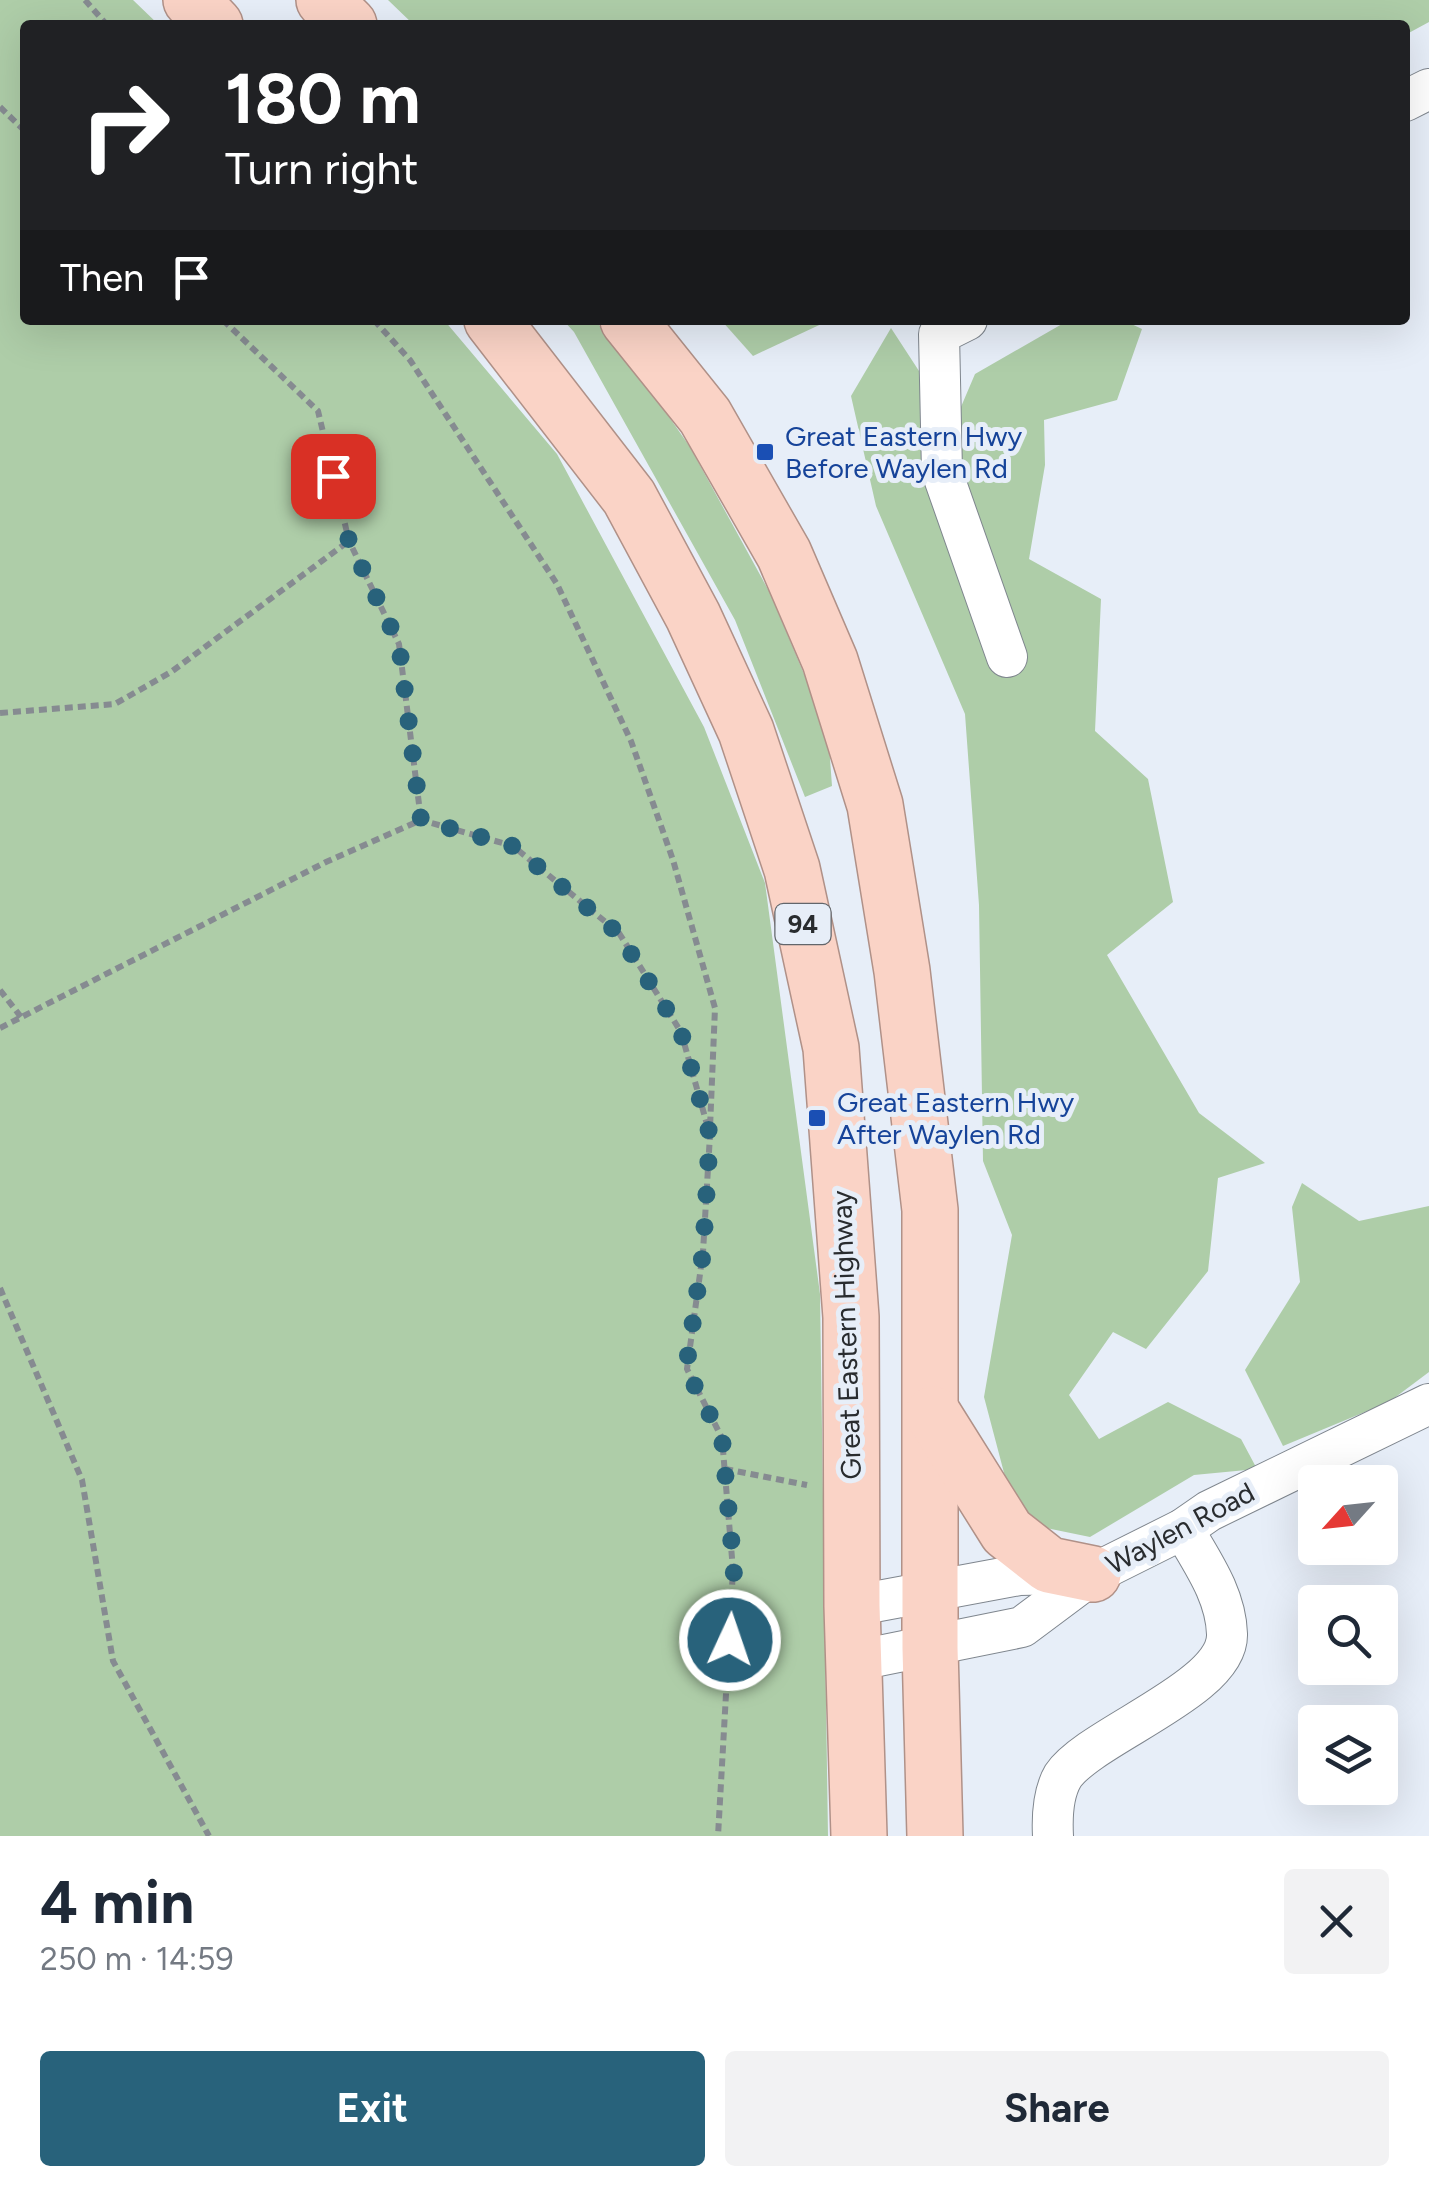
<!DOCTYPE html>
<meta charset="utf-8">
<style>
:root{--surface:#fff;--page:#f2f2f3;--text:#1f2937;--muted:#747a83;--accent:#28627b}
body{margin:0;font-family:Figtree,sans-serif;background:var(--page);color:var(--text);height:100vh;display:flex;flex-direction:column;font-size:38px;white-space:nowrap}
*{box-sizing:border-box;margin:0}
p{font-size:32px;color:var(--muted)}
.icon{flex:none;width:55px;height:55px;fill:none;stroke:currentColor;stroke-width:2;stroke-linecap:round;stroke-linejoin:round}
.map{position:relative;height:1836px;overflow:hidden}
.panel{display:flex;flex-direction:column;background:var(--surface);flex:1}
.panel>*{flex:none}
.banner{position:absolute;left:20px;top:20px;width:1390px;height:305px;border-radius:10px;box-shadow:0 10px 40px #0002;background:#202124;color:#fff;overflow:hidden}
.needle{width:65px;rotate:243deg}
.buttons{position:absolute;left:1298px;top:1465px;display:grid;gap:20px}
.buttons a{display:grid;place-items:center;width:100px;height:100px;border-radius:10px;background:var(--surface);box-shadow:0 10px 40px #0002;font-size:50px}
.pin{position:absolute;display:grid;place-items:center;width:85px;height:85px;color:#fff;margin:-42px;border-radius:20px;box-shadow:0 5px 15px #0006}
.me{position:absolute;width:110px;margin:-55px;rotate:3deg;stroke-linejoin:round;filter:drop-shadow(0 0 8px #0008)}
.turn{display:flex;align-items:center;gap:35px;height:210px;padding:0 40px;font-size:45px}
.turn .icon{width:130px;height:130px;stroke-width:2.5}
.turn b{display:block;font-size:70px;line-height:85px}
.then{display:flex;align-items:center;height:95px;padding:0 40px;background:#0003;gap:20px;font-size:38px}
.round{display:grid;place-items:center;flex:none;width:105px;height:105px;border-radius:10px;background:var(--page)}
.head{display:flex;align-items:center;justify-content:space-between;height:170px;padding:0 40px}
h1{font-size:60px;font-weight:700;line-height:75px}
.cta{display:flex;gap:20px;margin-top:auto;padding:20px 40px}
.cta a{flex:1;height:115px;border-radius:10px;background:var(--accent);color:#fff;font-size:40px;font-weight:700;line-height:115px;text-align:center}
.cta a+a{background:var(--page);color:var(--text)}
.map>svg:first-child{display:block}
.green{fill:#aecda8}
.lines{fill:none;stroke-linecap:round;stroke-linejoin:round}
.minor-casing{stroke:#7f868e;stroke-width:42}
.trunk-casing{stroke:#b09188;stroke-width:58}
.path{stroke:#868b91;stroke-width:6;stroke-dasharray:8 5;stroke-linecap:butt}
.minor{stroke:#fff;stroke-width:40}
.trunk{stroke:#fad3c6;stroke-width:55}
.route{stroke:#28627b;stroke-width:18;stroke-dasharray:0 32.4}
.transit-dot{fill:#1a4fb4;stroke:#e7eef8;stroke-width:4}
.labels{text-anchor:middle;stroke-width:10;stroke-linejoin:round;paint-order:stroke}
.shield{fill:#e7eef8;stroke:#62666b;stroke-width:2.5}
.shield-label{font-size:25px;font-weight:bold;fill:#292c2f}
.transit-label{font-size:28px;fill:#164399;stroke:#e7eef8;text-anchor:start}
.street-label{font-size:28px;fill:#292c2f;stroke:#e7eef8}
</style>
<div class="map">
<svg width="1429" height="1836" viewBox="0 0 1429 1836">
<rect width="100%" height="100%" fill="#e7eef8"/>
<g class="green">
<polygon points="0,0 133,0 159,25 25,25 25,320 444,320 557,454 704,727 765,883 820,1294 828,1836 0,1836"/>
<polygon points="388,0 1429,0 1429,22 1405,35 1405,25 414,25"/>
<polygon points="563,320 594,320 619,345 690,447 770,593 828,731 832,786 805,797 735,620 574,332"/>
<polygon points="721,320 830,320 753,356"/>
<polygon points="1069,320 1123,320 1142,329 1117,400 1044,420 1045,465 1029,559 1101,599 1095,731 1148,779 1173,902 1107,955 1199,1113 1265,1163 1218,1178 1208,1271 1146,1349 1113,1332 1069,1395 1099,1439 1168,1402 1241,1439 1257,1469 1194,1475 1090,1537 1017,1522 984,1397 1012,1235 983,1161 979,905 965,714 876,506 851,396 891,328 919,371 946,442 975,374"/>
<polygon points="1302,1183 1359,1221 1429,1206 1429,1372 1389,1402 1283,1446 1245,1370 1300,1282 1292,1207"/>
</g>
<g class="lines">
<defs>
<g id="minor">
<polyline points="1405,101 1429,89"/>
<polyline points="967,320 939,334 942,472 1007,657"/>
<polyline points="852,1606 1019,1575 1069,1574"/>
<polyline points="854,1661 1022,1627 1093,1574 1183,1529 1209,1511 1429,1404"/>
<path d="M1053 1836C1052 1817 1053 1793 1063 1776 1091 1735 1229 1689 1227 1634 1226 1595 1202 1562 1183 1529"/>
</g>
<g id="trunk">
<polyline points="191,0 215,25"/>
<polyline points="324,0 349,25"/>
<polyline points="492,320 629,497 693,616 746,731 792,869 831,1048 851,1317 852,1606 859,1836"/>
<polyline points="628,320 705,416 784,554 830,661 875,805 902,971 930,1210 930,1648 935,1836"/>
<polyline points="933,1414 1007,1532 1049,1565 1093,1574"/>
</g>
</defs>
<use href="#minor" class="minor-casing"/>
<use href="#trunk" class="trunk-casing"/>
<g class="path">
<polyline points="85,0 107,25"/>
<polyline points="0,107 25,131"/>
<polyline points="223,320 318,411 349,541 399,644 421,820"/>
<polyline points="374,320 410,360 557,584 631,741 673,860 715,1008 710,1128"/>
<polyline points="0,713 115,704 171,672 349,541"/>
<polyline points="0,990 21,1017"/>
<polyline points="0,1028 326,862 421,820 513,846 619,933 681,1032 710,1135 703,1252 687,1369 722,1438 733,1570 718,1836"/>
<polyline points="0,1288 82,1480 113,1661 209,1836"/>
<polyline points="725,1469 807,1485"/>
</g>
<use href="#minor" class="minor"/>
<use href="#trunk" class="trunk"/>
</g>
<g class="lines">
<polyline class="route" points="333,476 349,541 399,644 421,820 513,846 618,933 681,1032 710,1135 703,1252 686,1369 722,1438 734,1570 730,1640"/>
</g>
<g class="transit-dot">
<rect x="755" y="442" width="20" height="20" rx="5"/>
<rect x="807" y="1108" width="20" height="20" rx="5"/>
</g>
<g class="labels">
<rect class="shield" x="775.5" y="904" width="55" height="40" rx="8"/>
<g class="shield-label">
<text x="803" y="933">94</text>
</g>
<g class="transit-label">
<text x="785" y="446">Great Eastern Hwy<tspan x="785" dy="32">Before Waylen Rd</tspan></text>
<text x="837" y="1112">Great Eastern Hwy<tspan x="837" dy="32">After Waylen Rd</tspan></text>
</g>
<g class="street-label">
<text transform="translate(846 1335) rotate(-92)" y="10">Great Eastern Highway</text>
<text transform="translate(1180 1528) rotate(-28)" y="10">Waylen Road</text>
</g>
</g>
</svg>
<div class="buttons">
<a><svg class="needle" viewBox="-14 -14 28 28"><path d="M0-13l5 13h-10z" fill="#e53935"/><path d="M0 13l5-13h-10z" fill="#747a83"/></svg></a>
<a><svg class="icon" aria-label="search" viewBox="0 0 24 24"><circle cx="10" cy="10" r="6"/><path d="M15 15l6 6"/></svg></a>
<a><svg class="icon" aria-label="layers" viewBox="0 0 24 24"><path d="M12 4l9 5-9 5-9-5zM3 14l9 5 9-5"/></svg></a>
</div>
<div class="pin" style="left:333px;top:476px;background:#d93025"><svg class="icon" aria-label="arrive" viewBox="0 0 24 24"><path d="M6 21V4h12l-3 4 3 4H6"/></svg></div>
<svg class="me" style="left:730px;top:1640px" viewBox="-20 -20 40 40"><circle r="17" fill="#28627b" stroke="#fff" stroke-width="3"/><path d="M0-11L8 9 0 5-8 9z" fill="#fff"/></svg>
<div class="banner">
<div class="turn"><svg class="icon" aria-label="right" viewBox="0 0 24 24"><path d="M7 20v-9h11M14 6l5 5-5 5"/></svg><div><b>180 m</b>Turn right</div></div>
<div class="then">Then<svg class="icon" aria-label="arrive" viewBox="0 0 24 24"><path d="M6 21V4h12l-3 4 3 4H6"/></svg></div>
</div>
</div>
<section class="panel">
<div class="head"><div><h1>4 min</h1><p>250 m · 14:59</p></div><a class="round"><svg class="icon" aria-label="close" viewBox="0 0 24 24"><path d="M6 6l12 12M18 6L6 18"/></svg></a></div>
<div class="cta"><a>Exit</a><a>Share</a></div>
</section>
